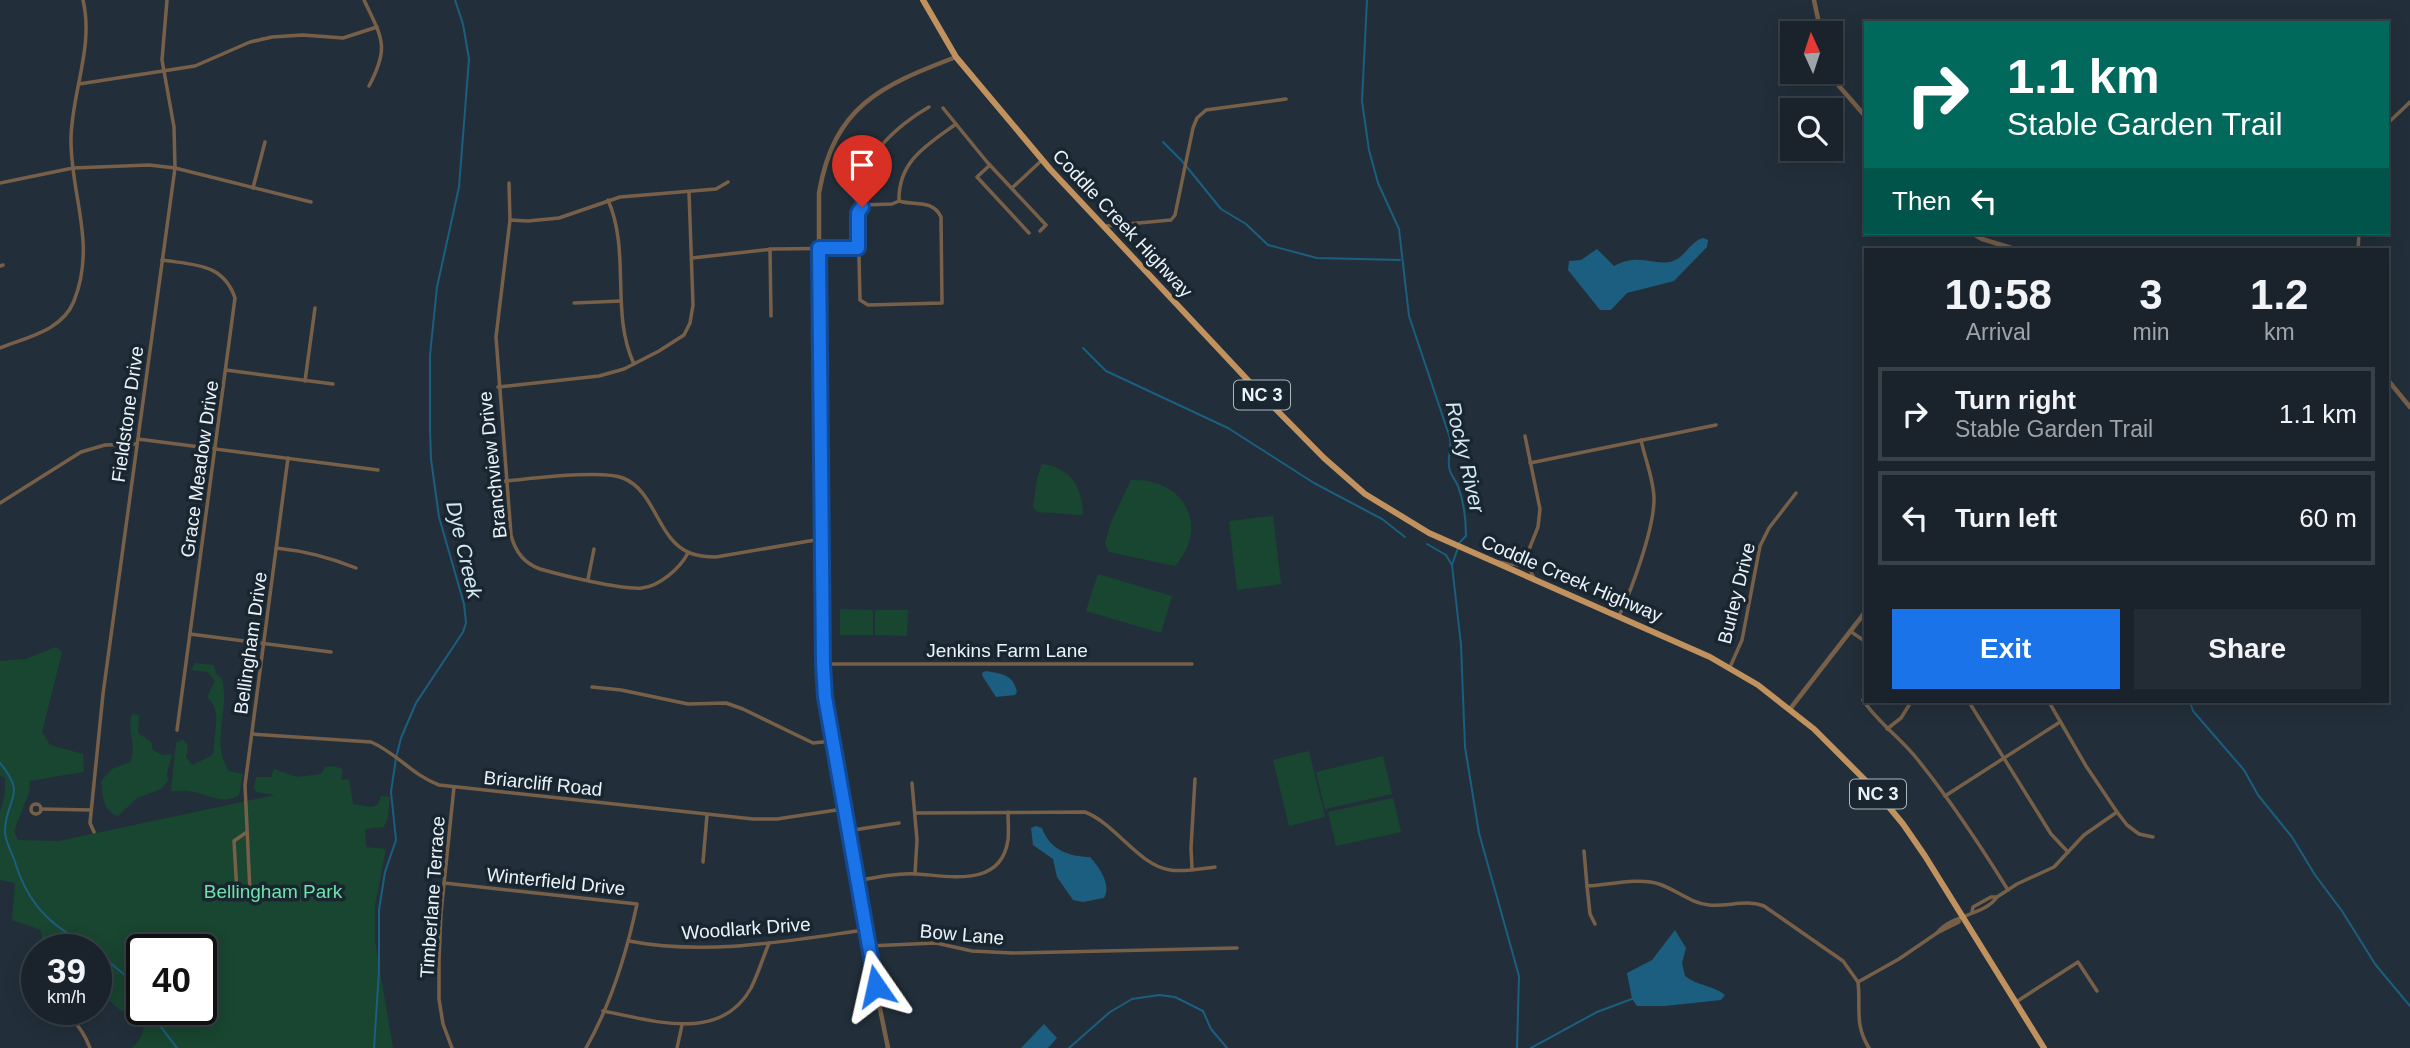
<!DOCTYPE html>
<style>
:root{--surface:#1a232c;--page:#232b34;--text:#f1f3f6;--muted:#9fa4a9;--line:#384048;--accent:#1a73e8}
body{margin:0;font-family:Arial,sans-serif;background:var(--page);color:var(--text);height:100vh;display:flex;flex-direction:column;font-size:26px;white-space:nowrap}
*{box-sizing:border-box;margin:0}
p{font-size:23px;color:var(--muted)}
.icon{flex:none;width:38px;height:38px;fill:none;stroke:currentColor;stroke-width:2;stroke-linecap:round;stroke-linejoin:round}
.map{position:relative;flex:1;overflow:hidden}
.details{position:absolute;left:1864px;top:248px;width:525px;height:455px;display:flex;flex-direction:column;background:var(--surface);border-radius:0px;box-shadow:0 4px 18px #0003,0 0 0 2px var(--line)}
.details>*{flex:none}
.guide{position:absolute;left:1864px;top:21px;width:525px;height:214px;border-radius:0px;box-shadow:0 4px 18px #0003,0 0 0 2px var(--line);background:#00695c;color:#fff;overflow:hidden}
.needle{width:46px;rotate:357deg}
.fabs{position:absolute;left:1780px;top:21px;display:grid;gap:14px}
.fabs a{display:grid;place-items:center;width:63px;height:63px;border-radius:0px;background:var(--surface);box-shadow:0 4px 18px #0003,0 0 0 2px var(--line);font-size:35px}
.speed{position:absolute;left:21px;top:934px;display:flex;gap:14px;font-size:35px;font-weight:700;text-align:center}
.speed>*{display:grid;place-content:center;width:91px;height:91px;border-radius:50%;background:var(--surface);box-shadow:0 4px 18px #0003,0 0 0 2px var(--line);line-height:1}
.speed small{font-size:18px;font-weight:400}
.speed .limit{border:4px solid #111;border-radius:10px;background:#fff;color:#111}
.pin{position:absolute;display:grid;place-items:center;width:60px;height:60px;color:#fff;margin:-72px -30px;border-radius:50% 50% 50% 0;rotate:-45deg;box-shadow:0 0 7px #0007}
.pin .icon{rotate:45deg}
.me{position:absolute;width:77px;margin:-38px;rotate:349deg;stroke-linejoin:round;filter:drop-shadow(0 0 5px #0008)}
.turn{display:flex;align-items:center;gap:24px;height:147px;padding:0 28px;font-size:32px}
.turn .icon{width:91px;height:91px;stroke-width:2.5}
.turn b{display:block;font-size:49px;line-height:60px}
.then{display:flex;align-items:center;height:66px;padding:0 28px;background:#0003;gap:14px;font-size:26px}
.eta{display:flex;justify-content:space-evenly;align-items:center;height:119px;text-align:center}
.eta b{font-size:42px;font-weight:700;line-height:49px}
.primary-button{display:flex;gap:14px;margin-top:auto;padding:14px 28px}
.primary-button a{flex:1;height:80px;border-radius:0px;background:var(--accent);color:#fff;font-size:28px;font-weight:700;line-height:80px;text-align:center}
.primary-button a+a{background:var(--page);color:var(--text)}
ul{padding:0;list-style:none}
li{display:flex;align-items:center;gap:21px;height:94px;margin:0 14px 10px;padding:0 14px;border:4px solid var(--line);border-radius:0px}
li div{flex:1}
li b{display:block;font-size:26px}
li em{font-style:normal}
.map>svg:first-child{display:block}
.green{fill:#194630}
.water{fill:#1b5e7f}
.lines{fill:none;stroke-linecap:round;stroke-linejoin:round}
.stream{stroke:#1b5e7f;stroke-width:2}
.minor{stroke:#786048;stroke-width:3.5}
.tertiary{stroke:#786048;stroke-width:4.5}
.primary{stroke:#c1915e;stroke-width:6}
.route-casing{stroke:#114b97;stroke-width:18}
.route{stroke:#1a73e8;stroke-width:12}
.labels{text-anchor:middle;stroke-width:7;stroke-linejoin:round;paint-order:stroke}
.shield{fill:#192630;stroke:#acb6bd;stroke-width:2}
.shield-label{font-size:18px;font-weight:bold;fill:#ebf3fa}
.street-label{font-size:19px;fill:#ebf3fa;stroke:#192630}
.park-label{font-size:19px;fill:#6ee3aa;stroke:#192630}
.water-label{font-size:21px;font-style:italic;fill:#d4e8f4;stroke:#192630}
</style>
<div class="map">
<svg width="2410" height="1048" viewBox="0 0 2410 1048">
<rect width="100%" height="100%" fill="#222f3a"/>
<g class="green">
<path d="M1042 464C1071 468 1082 487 1083 515L1038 512 1033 508 1037 478Z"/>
<path d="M1131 480C1183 478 1211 525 1175 566L1109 552 1105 543 1111 522Z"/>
<polygon points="1273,516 1281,584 1237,590 1229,521"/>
<polygon points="1098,574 1172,596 1161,633 1086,611"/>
<polygon points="840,609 873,610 873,635 840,635"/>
<polygon points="875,610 908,610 907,636 875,635"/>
<path d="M56 647 62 652 42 732 50 745 83 754 84 772 29 781 30 790 14 831 18 840 59 841 275 795 256 792 254 788 256 777H271L274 769 297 777 321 774 325 767 333 766 343 769 341 780 349 779 353 804 371 807 378 805 381 796 390 797 388 816 384 827 365 829 366 847 386 849 375 905V941L393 1048H131C143 1040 144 1028 146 1015L143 1010H201V950H142V1009L139 1004 122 1012 96 989V950H51L42 942 41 930 12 920 15 883 0 880V812C4 801 6 790 5 778L0 775V661L26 659Z"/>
<path d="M195 663 214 665 216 674 222 679C223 686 225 694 224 701 223 725 214 750 229 771L243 774 239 795C225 805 210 796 195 792 187 790 179 791 171 791L176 743 183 739 188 746 186 757 192 765 211 756 214 752C213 733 223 711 207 697L215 681 208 672 191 670Z"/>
<path d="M132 714 139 715 138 733 151 742 153 750 163 755 172 754 167 773 168 781 161 789 137 798 118 816C102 810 103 796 101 781L112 769 130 762C138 747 126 730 132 714Z"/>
<polygon points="1309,751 1325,817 1289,826 1273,760"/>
<polygon points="1383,756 1392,794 1325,809 1316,772"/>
<polygon points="1393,798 1401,832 1336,846 1328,812"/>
</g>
<g class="water">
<path d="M1703 238 1708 240 1707 247 1674 281 1627 293 1611 310H1600L1568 270 1569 261 1581 260 1597 249 1614 266C1641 252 1653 267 1673 261 1685 257 1691 241 1703 238Z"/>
<path d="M986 671C1002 674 1013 674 1017 692L1015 695 996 697 983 677 982 673Z"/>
<path d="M1036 826 1042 828C1049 849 1069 857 1090 857 1099 867 1112 885 1104 898L1083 902 1073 900 1057 877 1053 859 1033 845 1031 828Z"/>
<path d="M1675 930 1686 948 1682 963 1685 976C1697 986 1713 985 1725 995L1721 1000 1665 1006H1637L1632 999 1627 973 1652 960Z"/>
<polygon points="1044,1024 1057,1038 1048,1048 1021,1048"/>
</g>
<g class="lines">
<g class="stream">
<path d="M1367 0 1362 101 1369 150 1378 183 1399 229 1409 316 1450 438C1452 449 1446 460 1450 471 1452 477 1456 481 1458 486 1464 502 1466 520 1466 536L1460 542 1452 565 1461 645 1465 747 1479 833 1519 976 1517 1048"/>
<polyline points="1163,142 1182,161 1221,209 1246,224 1268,245 1317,258 1400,260"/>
<polyline points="1083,348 1106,371 1228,428 1314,483 1382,519 1405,537"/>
<polyline points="1427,544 1446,555 1452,565"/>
<polyline points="2190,702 2193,711 2244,770 2258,795 2292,837 2315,875 2342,911 2375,964 2410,1006"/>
<path d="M0 763C27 796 7 796 5 829 4 842 13 853 16 865 30 909 55 928 95 950"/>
<polyline points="96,951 126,976 142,1001"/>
<polyline points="148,1010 177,1048"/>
<polyline points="374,1048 379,970 379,910 385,872 396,840 391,792 396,758 401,738 416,703 463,632 466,623 464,604 439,517 431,459 430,430 430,355 437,287 459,187 469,59 463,24 455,0"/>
<polyline points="1069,1048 1110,1012 1132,999 1159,995 1175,997 1203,1011 1211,1029 1227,1048"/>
<polyline points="1531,1048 1597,1012 1632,999"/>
</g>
<g class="minor">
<path d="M364 0C382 38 390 47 369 86"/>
<polyline points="79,84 195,66 250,42 272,37 303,35 343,38 377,27"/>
<polyline points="956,124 987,162 1046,225 1040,231"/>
<polyline points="2387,124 2410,102"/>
<polyline points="990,165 977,177 1029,233"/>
<polyline points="0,183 73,168 149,165 175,168 311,202"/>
<path d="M509 183 510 220 496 337 511 535C515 551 523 563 540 569 561 575 621 590 642 588 660 586 680 568 688 553"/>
<polyline points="253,188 265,142"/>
<polyline points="1012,188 1041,161"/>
<path d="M608 200C631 252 610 313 634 364"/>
<path d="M899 201C914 206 933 199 941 217L942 303 868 305 860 300 858 213 864 205 892 204 899 201C898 161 927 145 956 124L943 108"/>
<path d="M864 205C848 167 900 123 929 107"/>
<polyline points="510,220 528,221 559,218 620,197 716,189 728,182"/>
<polyline points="1106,226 1171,220 1175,215 1193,128 1197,118 1206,110 1286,99"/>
<polyline points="770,249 771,316"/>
<polyline points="2358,250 2359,233"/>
<polyline points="692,258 773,249 858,248"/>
<path d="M162 260C194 265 223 263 235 298L177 730"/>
<polyline points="0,266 3,265"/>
<polyline points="574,303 621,301"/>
<path d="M0 348C27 337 62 331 74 301 97 243 70 194 71 138 72 91 94 47 83 0"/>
<polyline points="226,370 333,384"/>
<polyline points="305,381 315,308"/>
<polyline points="498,387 599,376 624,369 659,351 684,335 690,323 693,305 689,192"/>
<polyline points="1525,436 1540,509 1538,527 1526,557"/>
<polyline points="138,439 378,470"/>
<polyline points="1530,463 1716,425"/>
<path d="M494 482C523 480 600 469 623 478 656 491 657 540 690 553 698 556 708 557 716 557L821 539"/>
<polyline points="0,503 81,452 105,445 137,444"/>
<path d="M276 548C306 551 329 557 356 568"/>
<polyline points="1498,562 1518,565 1526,557 1527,564 1534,578"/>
<polyline points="588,579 594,549"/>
<path d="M1619 616C1632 589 1654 529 1654 499 1654 480 1645 459 1641 440"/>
<polyline points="1850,631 1866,642"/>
<polyline points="190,634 331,652"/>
<polyline points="823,664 1192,664"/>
<polyline points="1730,667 1742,640 1760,546 1769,528 1796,493"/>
<polyline points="592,687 621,690 688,704 726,703 743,709 813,743 833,741"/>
<path d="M1863 700C1878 723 1901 738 1918 760 1951 801 1980 845 2008 890"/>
<polyline points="1969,702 2051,834 2068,852"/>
<polyline points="2049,702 2086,766 2117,812 2127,825 2139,834 2153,837"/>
<polyline points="1887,729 1901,718 1911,702"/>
<path d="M252 734 371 742C397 753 412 775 439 785L753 819H777L843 809"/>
<polyline points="912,783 917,840 915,874"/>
<polyline points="1945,796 2060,722"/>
<circle cx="36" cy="809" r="5"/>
<polyline points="41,809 91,810"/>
<path d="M915 813 1085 812C1116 824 1138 865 1170 870 1184 872 1200 869 1215 867"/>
<polyline points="847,831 899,823"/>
<polyline points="94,832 90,823 103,694 175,168 174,127 162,60 167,0"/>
<polyline points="247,832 234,841 237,893 241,896 247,896 250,892 245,785 288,458"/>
<polyline points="1584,851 1587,886"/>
<polyline points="703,862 707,815"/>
<polyline points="1192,869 1191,848 1195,779"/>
<path d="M857 881C877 877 896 873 917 874 950 876 1001 888 1008 840 1009 831 1008 821 1008 812"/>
<path d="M444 883 637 904C627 951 610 1006 586 1048"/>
<polyline points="1997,897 2017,884 2054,867 2084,835 2117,812"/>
<path d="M1959 919V922L1937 933C1952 914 1984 916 1997 897H1991L1973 907 1972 912"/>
<path d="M1595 924 1590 914 1587 886C1607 885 1641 877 1659 884 1677 890 1690 903 1709 905 1729 907 1745 899 1764 906L1843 961 1858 982 1899 959 1937 933"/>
<path d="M629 941C707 956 787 941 864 930"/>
<polyline points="868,946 936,943 972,951 1012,953 1237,948"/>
<polyline points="24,980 37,987"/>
<path d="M1858 982C1861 1008 1854 1024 1869 1048"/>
<polyline points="2016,1002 2078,962 2097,991"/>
<path d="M63 1010C76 1021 84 1032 90 1048"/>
<path d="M603 1011C652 1020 720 1044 751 988 758 974 763 958 769 943"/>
<polyline points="452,1048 443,1024 439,999 439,960 441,913 454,787"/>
<polyline points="677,1048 682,1025"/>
</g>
<g class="tertiary">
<polyline points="1814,0 1821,33"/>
<polyline points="1830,67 1839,86 1866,117"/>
<polyline points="1972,233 1982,239 2018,250"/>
<polyline points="2387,379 2410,407"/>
<polyline points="1790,709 1866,611"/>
<path d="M888 1048 864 930 825 697 819 383V193C834 106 880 86 956 57"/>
</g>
<polyline class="primary" points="923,0 956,57 1050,169 1258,391 1324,458 1365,494 1429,533 1710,657 1758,685 1814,729 1874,789 1903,824 1925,856 2044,1048"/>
</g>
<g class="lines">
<defs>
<polyline id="route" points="862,207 858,213 858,248 819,248 823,664 825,697 876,986"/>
</defs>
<use href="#route" class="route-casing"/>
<use href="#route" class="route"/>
</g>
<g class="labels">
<g class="shield">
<rect x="1234" y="380.5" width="56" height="29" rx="5"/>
<rect x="1850" y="779.5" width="56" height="29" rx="5"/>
</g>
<g class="shield-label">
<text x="1262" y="401">NC 3</text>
<text x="1878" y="800">NC 3</text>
</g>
<g class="street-label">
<text transform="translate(1123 223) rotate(47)" y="7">Coddle Creek Highway</text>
<text transform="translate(127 414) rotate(-82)" y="7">Fieldstone Drive</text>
<text transform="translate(492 465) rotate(-96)" y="7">Branchview Drive</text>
<text transform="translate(199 469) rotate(-82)" y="7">Grace Meadow Drive</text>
<text transform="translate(1572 578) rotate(23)" y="7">Coddle Creek Highway</text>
<text transform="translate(1736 593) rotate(-76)" y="7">Burley Drive</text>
<text transform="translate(250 643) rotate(-82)" y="7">Bellingham Drive</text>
<text x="1007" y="657">Jenkins Farm Lane</text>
<text transform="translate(543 783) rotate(6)" y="7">Briarcliff Road</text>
<text transform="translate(556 881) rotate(6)" y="7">Winterfield Drive</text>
<text transform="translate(432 897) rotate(-86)" y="7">Timberlane Terrace</text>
<text transform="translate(746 928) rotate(-4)" y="7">Woodlark Drive</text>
<text transform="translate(962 934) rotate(5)" y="7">Bow Lane</text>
</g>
<g class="park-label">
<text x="273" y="898">Bellingham Park</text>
</g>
<g class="water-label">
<text transform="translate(1465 457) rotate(77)" y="7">Rocky River</text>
<text transform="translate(464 550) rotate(77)" y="7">Dye Creek</text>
</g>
</g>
</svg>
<div class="fabs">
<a><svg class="needle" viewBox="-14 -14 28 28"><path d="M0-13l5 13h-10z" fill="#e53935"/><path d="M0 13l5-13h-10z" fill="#9fa4a9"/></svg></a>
<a><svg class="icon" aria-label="search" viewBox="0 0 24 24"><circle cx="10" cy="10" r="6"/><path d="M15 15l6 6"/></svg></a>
</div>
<div class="speed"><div>39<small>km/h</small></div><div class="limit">40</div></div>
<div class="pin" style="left:862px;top:207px;background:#d93025"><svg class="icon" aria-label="arrive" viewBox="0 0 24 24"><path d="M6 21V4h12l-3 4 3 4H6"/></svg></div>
<svg class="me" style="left:876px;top:986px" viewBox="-20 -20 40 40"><path d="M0-17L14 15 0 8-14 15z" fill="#1a73e8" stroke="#fff" stroke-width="4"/></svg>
<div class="guide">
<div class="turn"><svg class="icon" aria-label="right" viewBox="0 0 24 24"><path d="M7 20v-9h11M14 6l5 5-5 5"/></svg><div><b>1.1 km</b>Stable Garden Trail</div></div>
<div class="then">Then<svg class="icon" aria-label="left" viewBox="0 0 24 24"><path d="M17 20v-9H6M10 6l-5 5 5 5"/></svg></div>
</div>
<section class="details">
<div class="eta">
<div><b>10:58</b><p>Arrival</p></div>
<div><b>3</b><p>min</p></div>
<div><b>1.2</b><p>km</p></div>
</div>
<ul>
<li><svg class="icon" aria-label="right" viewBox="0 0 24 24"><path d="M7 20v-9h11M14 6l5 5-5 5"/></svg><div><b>Turn right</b><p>Stable Garden Trail</p></div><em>1.1 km</em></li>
<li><svg class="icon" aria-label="left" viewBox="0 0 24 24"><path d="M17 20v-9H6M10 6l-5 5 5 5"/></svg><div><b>Turn left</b></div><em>60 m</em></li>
</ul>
<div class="primary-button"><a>Exit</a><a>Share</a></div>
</section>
</div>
